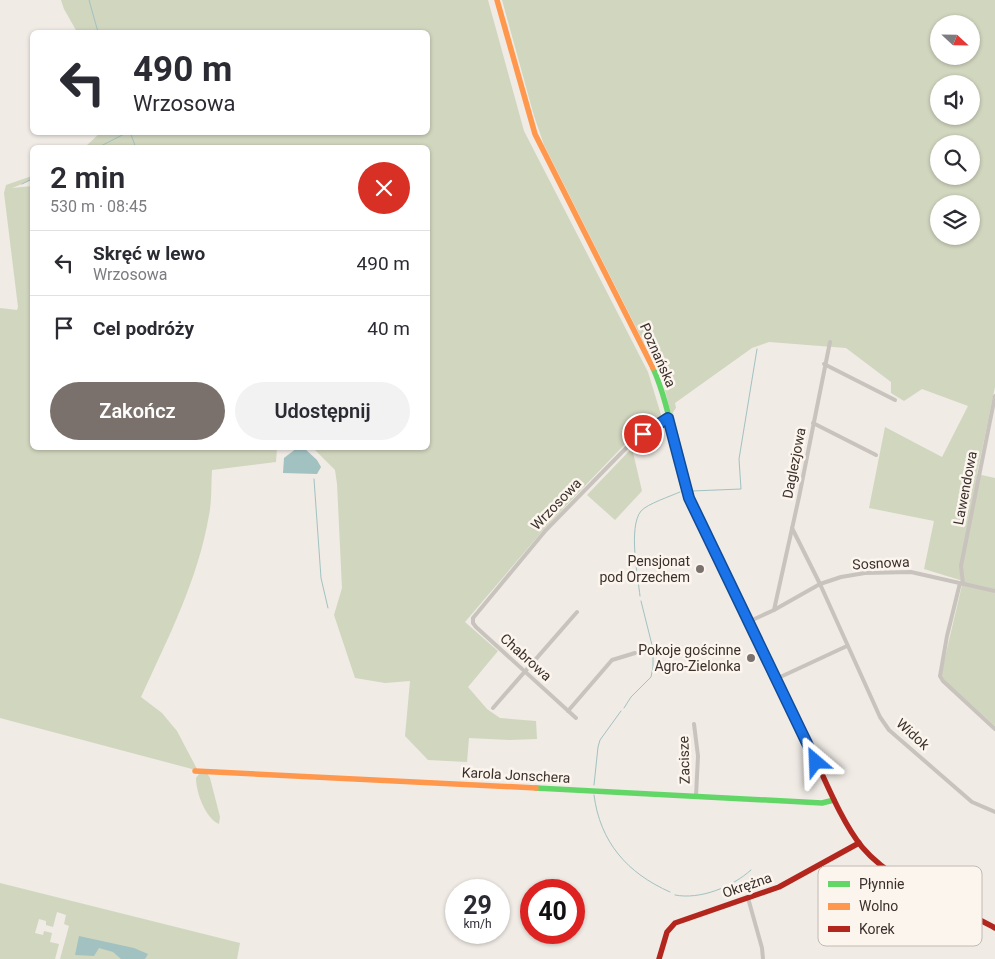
<!DOCTYPE html>
<html lang="pl">
<meta charset="utf-8">
<style>
:root{--surface:#fff;--page:#f2f2f3;--text:#2b2b33;--muted:#7c7c81;--line:#e1e1e2;--accent:#7a716c}
body{margin:0;font-family:Roboto,sans-serif;background:var(--page);color:var(--text);height:100vh;display:flex;flex-direction:column;font-size:19px;white-space:nowrap}
*{box-sizing:border-box;margin:0}
p{font-size:16px;color:var(--muted)}
.icon{flex:none;width:28px;height:28px;fill:none;stroke:currentColor;stroke-width:2;stroke-linecap:round;stroke-linejoin:round}
.map{position:relative;flex:1;overflow:hidden}
.panel{position:absolute;left:30px;top:145px;width:400px;height:305px;display:flex;flex-direction:column;background:var(--surface);border-radius:8px;box-shadow:0 1px 4px #0004}
.panel>*{flex:none}
.top-card{position:absolute;left:30px;top:30px;width:400px;height:105px;border-radius:8px;box-shadow:0 1px 4px #0004;background:#fff;color:var(--text);overflow:hidden}
.needle{width:32px;rotate:112deg}
.fabs{position:absolute;left:930px;top:15px;display:grid;gap:10px}
.fabs a{display:grid;place-items:center;width:50px;height:50px;border-radius:50%;background:var(--surface);box-shadow:0 1px 4px #0004;font-size:25px}
.speed{position:absolute;left:445px;top:879px;display:flex;gap:10px;font-size:25px;font-weight:700;text-align:center}
.speed>*{display:grid;place-content:center;width:65px;height:65px;border-radius:50%;background:var(--surface);box-shadow:0 1px 4px #0004;line-height:1}
.speed small{font-size:12px;font-weight:400}
.speed .limit{border:8px solid #d22;background:#fff;color:#111}
.pin{position:absolute;display:grid;place-items:center;width:42px;height:42px;color:#fff;margin:-21px;border:2px solid #fff;border-radius:50%;box-shadow:0 1px 5px #0007}
.me{position:absolute;width:55px;margin:-28px;rotate:334deg;stroke-linejoin:round;filter:drop-shadow(0 0 4px #0008)}
.turn{display:flex;align-items:center;gap:18px;height:105px;padding:0 20px;font-size:22px}
.turn .icon{width:65px;height:65px;stroke-width:2.5}
.turn b{display:block;font-size:35px;line-height:42px}
.round{display:grid;place-items:center;flex:none;width:52px;height:52px;border-radius:26px;background:var(--page)}
.summary{display:flex;align-items:center;justify-content:space-between;height:85px;padding:0 20px}
h1{font-size:30px;font-weight:600;line-height:38px}
.button{display:flex;gap:10px;margin-top:auto;padding:10px 20px}
.button a{flex:1;height:58px;border-radius:30px;background:var(--accent);color:#fff;font-size:20px;font-weight:600;line-height:58px;text-align:center}
.button a+a{background:var(--page);color:var(--text)}
ul{padding:0;list-style:none}
li{display:flex;align-items:center;gap:15px;height:65px;padding:0 20px;border-top:1px solid var(--line)}
li div{flex:1}
li b{display:block;font-size:19px}
li em{font-style:normal}
.map>svg:first-child{display:block}
.green{fill:#d1d6bf;fill-rule:evenodd}
.water{fill:#a1c2c1}
.lines{fill:none;stroke-linecap:round;stroke-linejoin:round}
.stream{stroke:#a1c2c1;stroke-width:1}
.street{stroke:#c9c3be;stroke-width:4}
.fast{stroke:#63d668;stroke-width:5.5}
.slow{stroke:#ff974d;stroke-width:5.5}
.jam{stroke:#b3261e;stroke-width:5.5}
.route-casing{stroke:#114b97;stroke-width:12}
.route{stroke:#1a73e8;stroke-width:9}
.poi-dot{fill:#7a716c;stroke:#fbf5ee;stroke-width:2}
.labels{text-anchor:middle;stroke-width:5;stroke-linejoin:round;paint-order:stroke}
.street-label{font-size:14px;fill:#3b302b;stroke:#fbf5ee}
.poi-label{font-size:14px;fill:#3b302b;stroke:#fbf5ee;text-anchor:end}
.key{fill:#fbf5ee;stroke:#c1bab4;stroke-width:1}
.key-label{font-size:14px;fill:#3b302b}
</style>
<div class="map">
<svg width="995" height="959" viewBox="0 0 995 959">
<rect width="100%" height="100%" fill="#f0ebe5"/>
<g class="green">
<polygon points="61,0 488,0 524,131 648,372 662,418 627,442 580,491 545,528 465,622 498,651 468,687 487,709 500,718 536,721 537,739 509,740 469,738 467,762 428,760 405,736 410,681 385,683 355,678 334,615 342,588 337,484 335,470 313,448 428,448 428,148 85,147 101,132 428,132 428,32 77,32 64,9"/>
<path d="M502 0H995V387L977 474 995 478V726L945 681 942 676V670L963 581 924 569 934 521 869 508 885 427 942 457 968 406 922 389 904 401 891 393V382L846 348 769 342 752 348 675 403 676 408 673 412 684 457 681 456 664 386 654 363 544 145 534 116ZM939 24H971V56H939ZM939 84H971V116H939ZM939 144H971V176H939ZM939 204H971V236H939Z"/>
<path d="M32 176V180L12 188 32 186V448H277L276 462 212 470C211 485 212 501 209 515 198 580 168 638 141 697L162 713 177 731 197 769H192L0 718V308L17 310 18 307 4 193 6 185Z"/>
<polygon points="632,448 642,491 615,520 587,495"/>
<path d="M203 773H207L210 778 220 817 219 824C205 818 196 792 196 778L199 774Z"/>
<polygon points="0,883 240,943 237,959 60,959 69,926 64,924 66,915 57,912 53,927 46,925 46,921 39,919 35,933 43,935 44,931 52,933 50,942 59,944 55,959 0,959"/>
</g>
<g class="water">
<polygon points="297,448 304,448 317,460 321,467 317,474 283,473 284,458"/>
<polygon points="79,936 134,948 148,954 145,959 121,959 113,952 99,948 94,956 75,955"/>
</g>
<g class="lines">
<g class="stream">
<polyline points="89,0 98,32"/>
<polyline points="130,132 136,148"/>
<polyline points="97,148 128,132"/>
<polyline points="22,184 32,179"/>
<polyline points="314,479 321,578 328,608"/>
<polyline points="692,491 741,489 739,459 757,349"/>
<path d="M640 596C638 577 628 527 641 511 647 504 671 496 680 492"/>
<polyline points="624,708 631,697 651,677 653,667 653,649 641,601"/>
<polyline points="594,785 598,747 600,740 621,711"/>
<path d="M594 795C600 842 627 873 670 892"/>
<path d="M675 895C700 900 732 887 751 870"/>
</g>
<g class="street">
<polyline points="824,364 895,400"/>
<polyline points="813,423 876,455"/>
<polyline points="792,528 820,584 880,717 889,730 972,802 995,812"/>
<polyline points="960,583 947,636 940,676 943,681 995,729"/>
<polyline points="963,584 961,566 995,396"/>
<polyline points="774,610 820,584 841,577 865,573 911,572 995,591"/>
<polyline points="748,622 774,610 799,497 830,342"/>
<polyline points="776,679 847,646"/>
<polyline points="493,708 577,612"/>
<polyline points="568,711 612,660 635,653"/>
<polyline points="576,718 476,627 473,623 473,618 546,530 629,445 669,418"/>
<polyline points="694,724 698,756 696,796"/>
<polyline points="748,898 762,948 763,959"/>
</g>
<g class="fast">
<path d="M653 368C672 411 675 459 691 502L807 742"/>
<polyline points="536,788 822,803 834,800"/>
</g>
<g class="slow">
<polyline points="497,0 535,134 653,368"/>
<polyline points="195,771 536,788"/>
</g>
<g class="jam">
<path d="M807 742C823 774 840 820 862 847 894 885 952 904 995 928"/>
<polyline points="659,959 667,932 675,923 779,887 859,843"/>
</g>
</g>
<g class="lines">
<defs>
<polyline id="route" points="643,434 668,418 689,498 816,762"/>
</defs>
<use href="#route" class="route-casing"/>
<use href="#route" class="route"/>
</g>
<g class="poi-dot">
<circle cx="700" cy="569" r="5"/>
<circle cx="751" cy="658" r="5"/>
</g>
<g class="labels">
<g class="street-label">
<text transform="translate(658 355) rotate(66)" y="5">Poznańska</text>
<text transform="translate(794 463) rotate(-79)" y="5">Daglezjowa</text>
<text transform="translate(965 488) rotate(-79)" y="5">Lawendowa</text>
<text transform="translate(556 504) rotate(-46)" y="5">Wrzosowa</text>
<text transform="translate(881 563) rotate(-3)" y="5">Sosnowa</text>
<text transform="translate(526 657) rotate(42)" y="5">Chabrowa</text>
<text transform="translate(913 734) rotate(42)" y="5">Widok</text>
<text transform="translate(684 760) rotate(-92)" y="5">Zacisze</text>
<text transform="translate(516 775) rotate(3)" y="5">Karola Jonschera</text>
<text transform="translate(747 885) rotate(-19)" y="5">Okrężna</text>
</g>
<g class="poi-label">
<text x="690" y="566">Pensjonat<tspan x="690" dy="16">pod Orzechem</tspan></text>
<text x="741" y="655">Pokoje gościnne<tspan x="741" dy="16">Agro-Zielonka</tspan></text>
</g>
</g>
<rect x="818" y="866" width="164" height="80" rx="8" class="key"/>
<rect x="828" y="881" width="22" height="6" fill="#63d668"/>
<rect x="828" y="903" width="22" height="7" fill="#ff974d"/>
<rect x="828" y="926" width="22" height="6" fill="#b3261e"/>
<g class="key-label">
<text x="859" y="889">Płynnie</text>
<text x="859" y="911">Wolno</text>
<text x="859" y="934">Korek</text>
</g>
</svg>
<div class="fabs">
<a><svg class="needle" viewBox="-14 -14 28 28"><path d="M0-13l5 13h-10z" fill="#e53935"/><path d="M0 13l5-13h-10z" fill="#7c7c81"/></svg></a>
<a><svg class="icon" aria-label="sound" viewBox="0 0 24 24"><path d="M4 9h4l5-4v14l-5-4H4zM17 9q2 3 0 6"/></svg></a>
<a><svg class="icon" aria-label="search" viewBox="0 0 24 24"><circle cx="10" cy="10" r="6"/><path d="M15 15l6 6"/></svg></a>
<a><svg class="icon" aria-label="layers" viewBox="0 0 24 24"><path d="M12 4l9 5-9 5-9-5zM3 14l9 5 9-5"/></svg></a>
</div>
<div class="speed"><div>29<small>km/h</small></div><div class="limit">40</div></div>
<div class="pin" style="left:643px;top:434px;background:#d93025"><svg class="icon" aria-label="arrive" viewBox="0 0 24 24"><path d="M6 21V4h12l-3 4 3 4H6"/></svg></div>
<svg class="me" style="left:816px;top:762px" viewBox="-20 -20 40 40"><path d="M0-17L14 15 0 8-14 15z" fill="#1a73e8" stroke="#fff" stroke-width="4"/></svg>
<div class="top-card">
<div class="turn"><svg class="icon" aria-label="left" viewBox="0 0 24 24"><path d="M17 20v-9H6M10 6l-5 5 5 5"/></svg><div><b>490 m</b>Wrzosowa</div></div>
</div>
<section class="panel">
<div class="summary"><div><h1>2 min</h1><p>530 m · 08:45</p></div><a class="round" style="background:#d93025;color:#fff"><svg class="icon" aria-label="close" viewBox="0 0 24 24"><path d="M6 6l12 12M18 6L6 18"/></svg></a></div>
<ul>
<li><svg class="icon" aria-label="left" viewBox="0 0 24 24"><path d="M17 20v-9H6M10 6l-5 5 5 5"/></svg><div><b>Skręć w lewo</b><p>Wrzosowa</p></div><em>490 m</em></li>
<li><svg class="icon" aria-label="arrive" viewBox="0 0 24 24"><path d="M6 21V4h12l-3 4 3 4H6"/></svg><div><b>Cel podróży</b></div><em>40 m</em></li>
</ul>
<div class="button"><a>Zakończ</a><a>Udostępnij</a></div>
</section>
</div>
